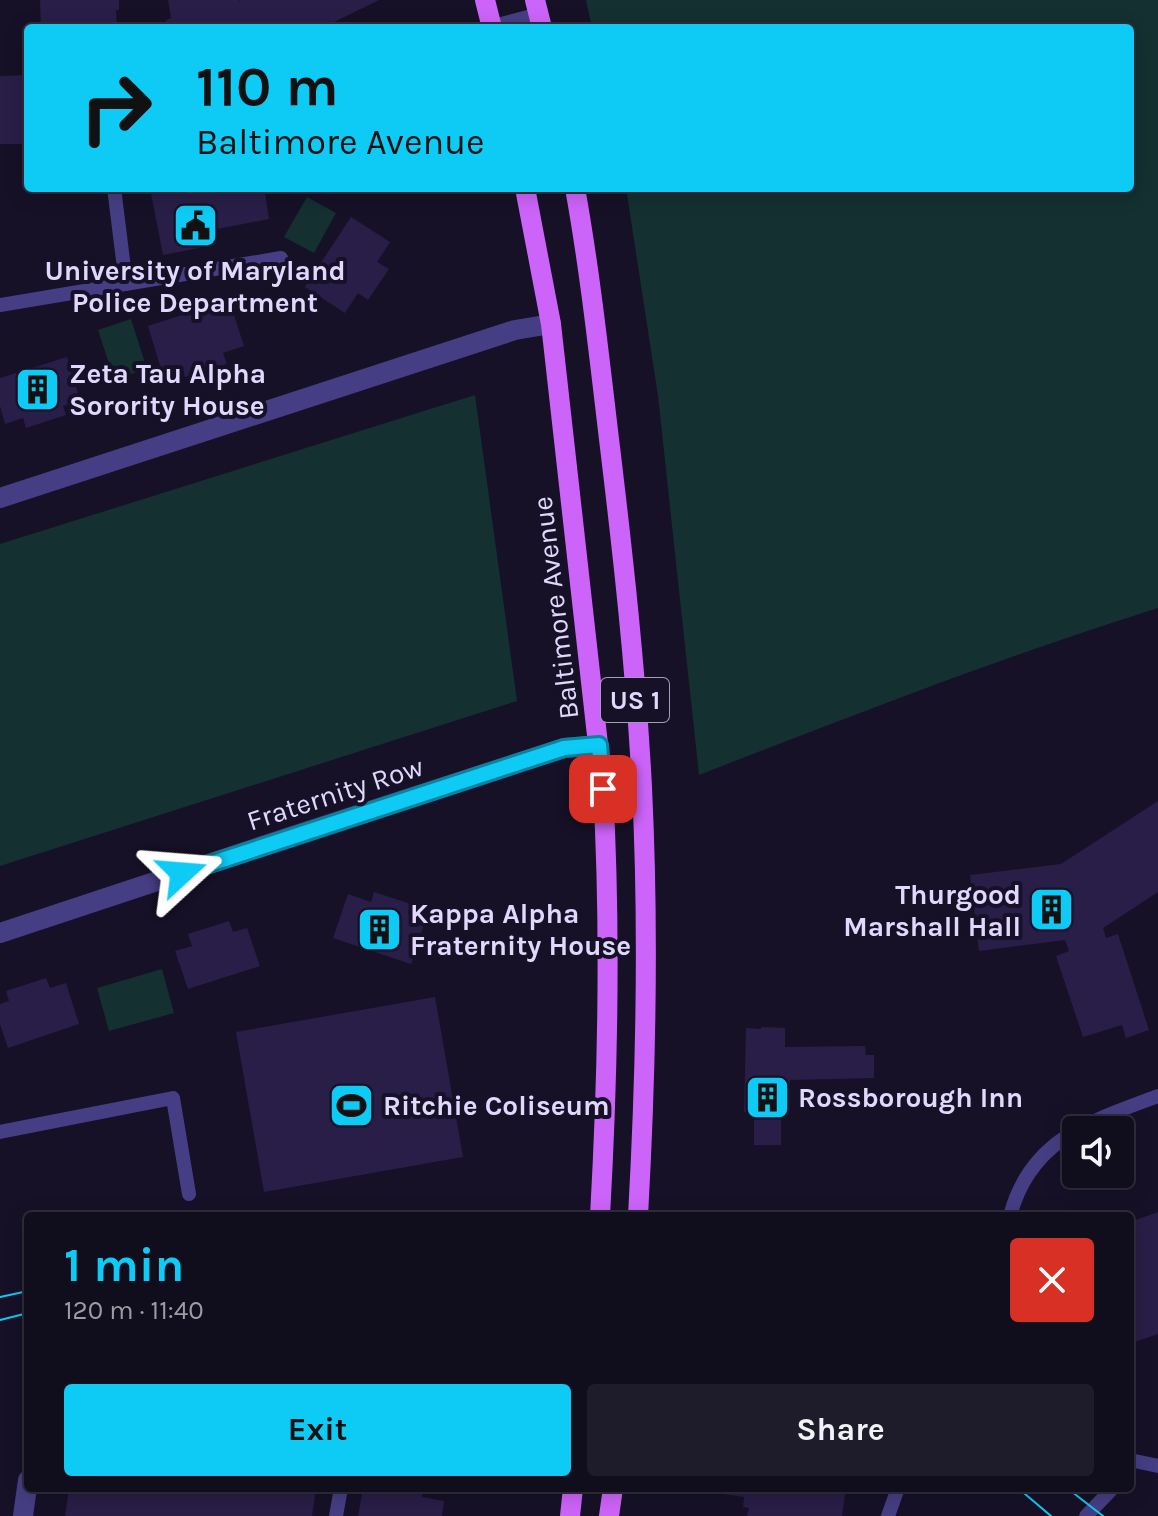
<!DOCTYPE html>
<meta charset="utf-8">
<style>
:root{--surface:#100d1d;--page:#1e1b2a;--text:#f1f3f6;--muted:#9c9ca4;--line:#302d3b;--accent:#0dcbf5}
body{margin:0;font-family:Karla,sans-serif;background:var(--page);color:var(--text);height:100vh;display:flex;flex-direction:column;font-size:30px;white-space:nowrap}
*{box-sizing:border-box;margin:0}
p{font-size:26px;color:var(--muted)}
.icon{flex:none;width:44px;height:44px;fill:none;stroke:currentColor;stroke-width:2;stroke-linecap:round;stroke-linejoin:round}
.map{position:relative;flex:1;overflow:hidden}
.drawer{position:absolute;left:24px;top:1212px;width:1110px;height:280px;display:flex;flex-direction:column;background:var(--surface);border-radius:8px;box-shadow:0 4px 20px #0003,0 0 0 2px var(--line)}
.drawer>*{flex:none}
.guide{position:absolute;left:24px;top:24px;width:1110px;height:168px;border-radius:8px;box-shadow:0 4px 20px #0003,0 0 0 2px var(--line);background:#0dcbf5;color:#111;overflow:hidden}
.buttons{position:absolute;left:1062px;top:1116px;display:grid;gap:16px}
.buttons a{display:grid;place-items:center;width:72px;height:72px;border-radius:8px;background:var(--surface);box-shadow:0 4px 20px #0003,0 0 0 2px var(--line);font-size:40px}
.pin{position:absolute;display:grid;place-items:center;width:68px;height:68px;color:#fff;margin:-34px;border-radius:16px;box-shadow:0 4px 12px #0006}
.me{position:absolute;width:88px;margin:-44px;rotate:71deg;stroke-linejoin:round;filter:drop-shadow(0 0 6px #0008)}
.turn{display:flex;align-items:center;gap:28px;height:168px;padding:0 40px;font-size:36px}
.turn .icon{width:104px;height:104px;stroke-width:2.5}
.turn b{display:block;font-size:56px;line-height:68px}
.round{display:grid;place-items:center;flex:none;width:84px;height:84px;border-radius:8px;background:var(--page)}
.summary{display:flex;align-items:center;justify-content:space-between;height:136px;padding:0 40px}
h1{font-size:48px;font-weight:700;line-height:60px;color:var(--accent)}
.action{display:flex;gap:16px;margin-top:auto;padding:16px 40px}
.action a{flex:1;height:92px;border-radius:8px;background:var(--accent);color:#111;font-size:32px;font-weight:700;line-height:92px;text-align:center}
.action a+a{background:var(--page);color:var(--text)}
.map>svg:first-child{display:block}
.green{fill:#143031}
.building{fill:#291e47}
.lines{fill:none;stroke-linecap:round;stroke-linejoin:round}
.lane{stroke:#463e84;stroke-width:14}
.street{stroke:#463e84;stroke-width:20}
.primary{stroke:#cd64f9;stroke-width:20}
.tram{stroke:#0dcbf5;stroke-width:2}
.route-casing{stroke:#08849f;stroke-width:20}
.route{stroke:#0dcbf5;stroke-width:14}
.labels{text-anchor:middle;stroke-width:8;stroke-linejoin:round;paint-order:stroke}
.shield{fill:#161127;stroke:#a39dbd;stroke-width:2}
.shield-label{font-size:26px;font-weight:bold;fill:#e0d9fd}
.poi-label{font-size:28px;font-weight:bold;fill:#e0d9fd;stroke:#161127;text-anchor:start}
.street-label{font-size:28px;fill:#e0d9fd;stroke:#161127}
</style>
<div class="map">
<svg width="1158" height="1516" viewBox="0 0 1158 1516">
<rect width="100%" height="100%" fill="#161127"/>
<g class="green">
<path d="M586 0H1158V608C1002 657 851 716 699 775L658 396 626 188H1130V28H592Z"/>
<polygon points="307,197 336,213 314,253 284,237"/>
<polygon points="131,319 147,369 114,379 98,330"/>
<polygon points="475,395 517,701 0,866 0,544"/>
<polygon points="162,969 174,1013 109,1031 97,988"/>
</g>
<g class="building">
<polygon points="40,0 119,0 119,10 116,10 117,28 41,28"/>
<polygon points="168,0 239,0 239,1 241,0 379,0 322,28 160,28 169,23 165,21 171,18"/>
<polygon points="28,75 28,144 0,144 0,76"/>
<polygon points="150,188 284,188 284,189 265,193 269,219 196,233 199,248 163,255"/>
<polygon points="351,217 390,242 377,262 389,269 368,300 358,293 345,313 305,287"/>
<polygon points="229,300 244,346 223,353 227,364 185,377 182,366 162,372 148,326"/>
<polygon points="67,357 80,400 63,406 66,415 26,428 23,418 5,424 0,406 0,378"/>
<polygon points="1158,801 1158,892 1103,928 1106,938 1118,934 1149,1030 1126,1038 1122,1025 1083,1037 1056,956 1069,951 1065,940 979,951 970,875 1061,864"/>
<polygon points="374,892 411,904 408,913 426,919 411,964 333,938 348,894 371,902"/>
<polygon points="229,921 233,932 247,928 260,966 188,989 175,951 192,946 188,934"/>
<polygon points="46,978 50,988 66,983 79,1024 8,1048 0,1024 0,1004 9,1001 6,991"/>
<polygon points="435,997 463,1157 264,1192 236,1032"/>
<polygon points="761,1027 785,1028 785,1047 865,1046 866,1055 874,1055 874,1078 790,1080 790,1111 781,1111 781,1145 754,1145 754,1112 744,1112 746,1028 761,1029"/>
<rect x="568" y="1102" width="5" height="15"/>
<polygon points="1158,1212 1158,1334 1132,1343 1130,1338 1130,1261 1132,1260 1130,1255 1130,1222"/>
<polygon points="69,1488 316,1488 312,1516 65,1516"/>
<polygon points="363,1488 384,1490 384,1488 423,1488 422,1497 444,1501 442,1516 358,1516"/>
<polygon points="710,1488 846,1488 842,1516 747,1516 749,1508 743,1507 744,1497 709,1492"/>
</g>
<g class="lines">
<g class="lane">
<polyline points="486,28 539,14"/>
<polyline points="114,188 126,284"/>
<polyline points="0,305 281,258"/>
<polyline points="0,1132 173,1098 189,1194"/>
<path d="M1010 1216C1030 1139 1091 1121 1158 1096"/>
<polyline points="1130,1460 1158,1466"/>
<polyline points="336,1516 341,1488"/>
<polyline points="888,1516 898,1488"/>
<polyline points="1086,1516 1113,1488"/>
</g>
<g class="street">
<polyline points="0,498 515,330 551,324"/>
<polyline points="0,933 299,834 564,748 599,745"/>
<polyline points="23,1516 28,1480"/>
</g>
<g class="primary">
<polyline points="485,0 492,28"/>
<polyline points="535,0 542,28"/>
<path d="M525 188 551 324 603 789C611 931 608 1074 600 1216"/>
<path d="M575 188C590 271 599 355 609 439 623 555 636 671 642 788 649 930 646 1074 638 1216"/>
<polyline points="570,1516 573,1488"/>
<polyline points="609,1516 613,1488"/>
</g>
<g class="tram">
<polyline points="0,1297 28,1291"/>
<polyline points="0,1320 28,1313"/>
<polyline points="1018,1488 1051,1516"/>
<polyline points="1067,1488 1103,1516"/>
</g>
</g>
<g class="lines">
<defs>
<polyline id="route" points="182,873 564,748 599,745 603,789"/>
</defs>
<use href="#route" class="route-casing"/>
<use href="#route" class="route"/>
</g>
<defs>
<symbol id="civic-square" viewBox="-11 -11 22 22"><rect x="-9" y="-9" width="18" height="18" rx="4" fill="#0dcbf5" stroke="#161127"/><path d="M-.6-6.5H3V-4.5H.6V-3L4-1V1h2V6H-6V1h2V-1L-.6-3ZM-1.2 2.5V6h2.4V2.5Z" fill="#111"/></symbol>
<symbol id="building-square" viewBox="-11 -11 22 22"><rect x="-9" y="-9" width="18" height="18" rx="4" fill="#0dcbf5" stroke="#161127"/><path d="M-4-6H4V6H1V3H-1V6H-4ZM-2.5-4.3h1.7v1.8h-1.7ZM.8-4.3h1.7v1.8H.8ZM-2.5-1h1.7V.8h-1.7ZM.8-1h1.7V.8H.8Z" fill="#111"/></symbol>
<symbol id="stadium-square" viewBox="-11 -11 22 22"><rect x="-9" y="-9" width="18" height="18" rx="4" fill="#0dcbf5" stroke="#161127"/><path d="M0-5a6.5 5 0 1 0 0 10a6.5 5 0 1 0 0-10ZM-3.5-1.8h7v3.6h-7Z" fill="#111"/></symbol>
</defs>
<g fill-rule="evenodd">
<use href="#civic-square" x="170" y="200" width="51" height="51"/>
<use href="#building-square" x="12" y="364" width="51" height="51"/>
<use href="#building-square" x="1026" y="884" width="51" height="51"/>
<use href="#building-square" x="354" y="904" width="51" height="51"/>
<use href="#building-square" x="742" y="1072" width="51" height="51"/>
<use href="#stadium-square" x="326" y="1080" width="51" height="51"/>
</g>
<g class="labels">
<rect class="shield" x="601" y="678" width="68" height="44" rx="6"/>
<g class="shield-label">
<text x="635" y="709">US 1</text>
</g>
<g class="poi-label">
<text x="195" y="280" text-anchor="middle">University of Maryland<tspan x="195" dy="32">Police Department</tspan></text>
<text x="69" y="383">Zeta Tau Alpha<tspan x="69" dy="32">Sorority House</tspan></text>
<text x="1021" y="904" text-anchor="end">Thurgood<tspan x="1021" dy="32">Marshall Hall</tspan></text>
<text x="410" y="923">Kappa Alpha<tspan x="410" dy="32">Fraternity House</tspan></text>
<text x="798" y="1107">Rossborough Inn</text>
<text x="383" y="1115">Ritchie Coliseum</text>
</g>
<g class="street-label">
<text transform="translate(555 608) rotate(-97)" y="10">Baltimore Avenue</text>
<text transform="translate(335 793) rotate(-18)" y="10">Fraternity Row</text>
</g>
</g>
</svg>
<div class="buttons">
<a><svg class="icon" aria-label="sound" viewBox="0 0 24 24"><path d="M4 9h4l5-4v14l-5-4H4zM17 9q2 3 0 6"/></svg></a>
</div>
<div class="pin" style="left:603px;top:789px;background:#d93025"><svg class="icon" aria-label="arrive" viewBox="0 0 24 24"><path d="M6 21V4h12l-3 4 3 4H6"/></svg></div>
<svg class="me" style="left:182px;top:873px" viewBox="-20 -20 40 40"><path d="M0-17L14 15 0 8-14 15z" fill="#0dcbf5" stroke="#fff" stroke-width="4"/></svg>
<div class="guide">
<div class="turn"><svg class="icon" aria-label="right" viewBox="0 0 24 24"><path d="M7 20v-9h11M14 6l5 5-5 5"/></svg><div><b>110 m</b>Baltimore Avenue</div></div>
</div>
<section class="drawer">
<div class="summary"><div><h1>1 min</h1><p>120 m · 11:40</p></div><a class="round" style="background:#d93025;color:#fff"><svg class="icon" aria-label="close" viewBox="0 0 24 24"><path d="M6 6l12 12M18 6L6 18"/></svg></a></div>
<div class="action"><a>Exit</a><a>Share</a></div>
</section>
</div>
